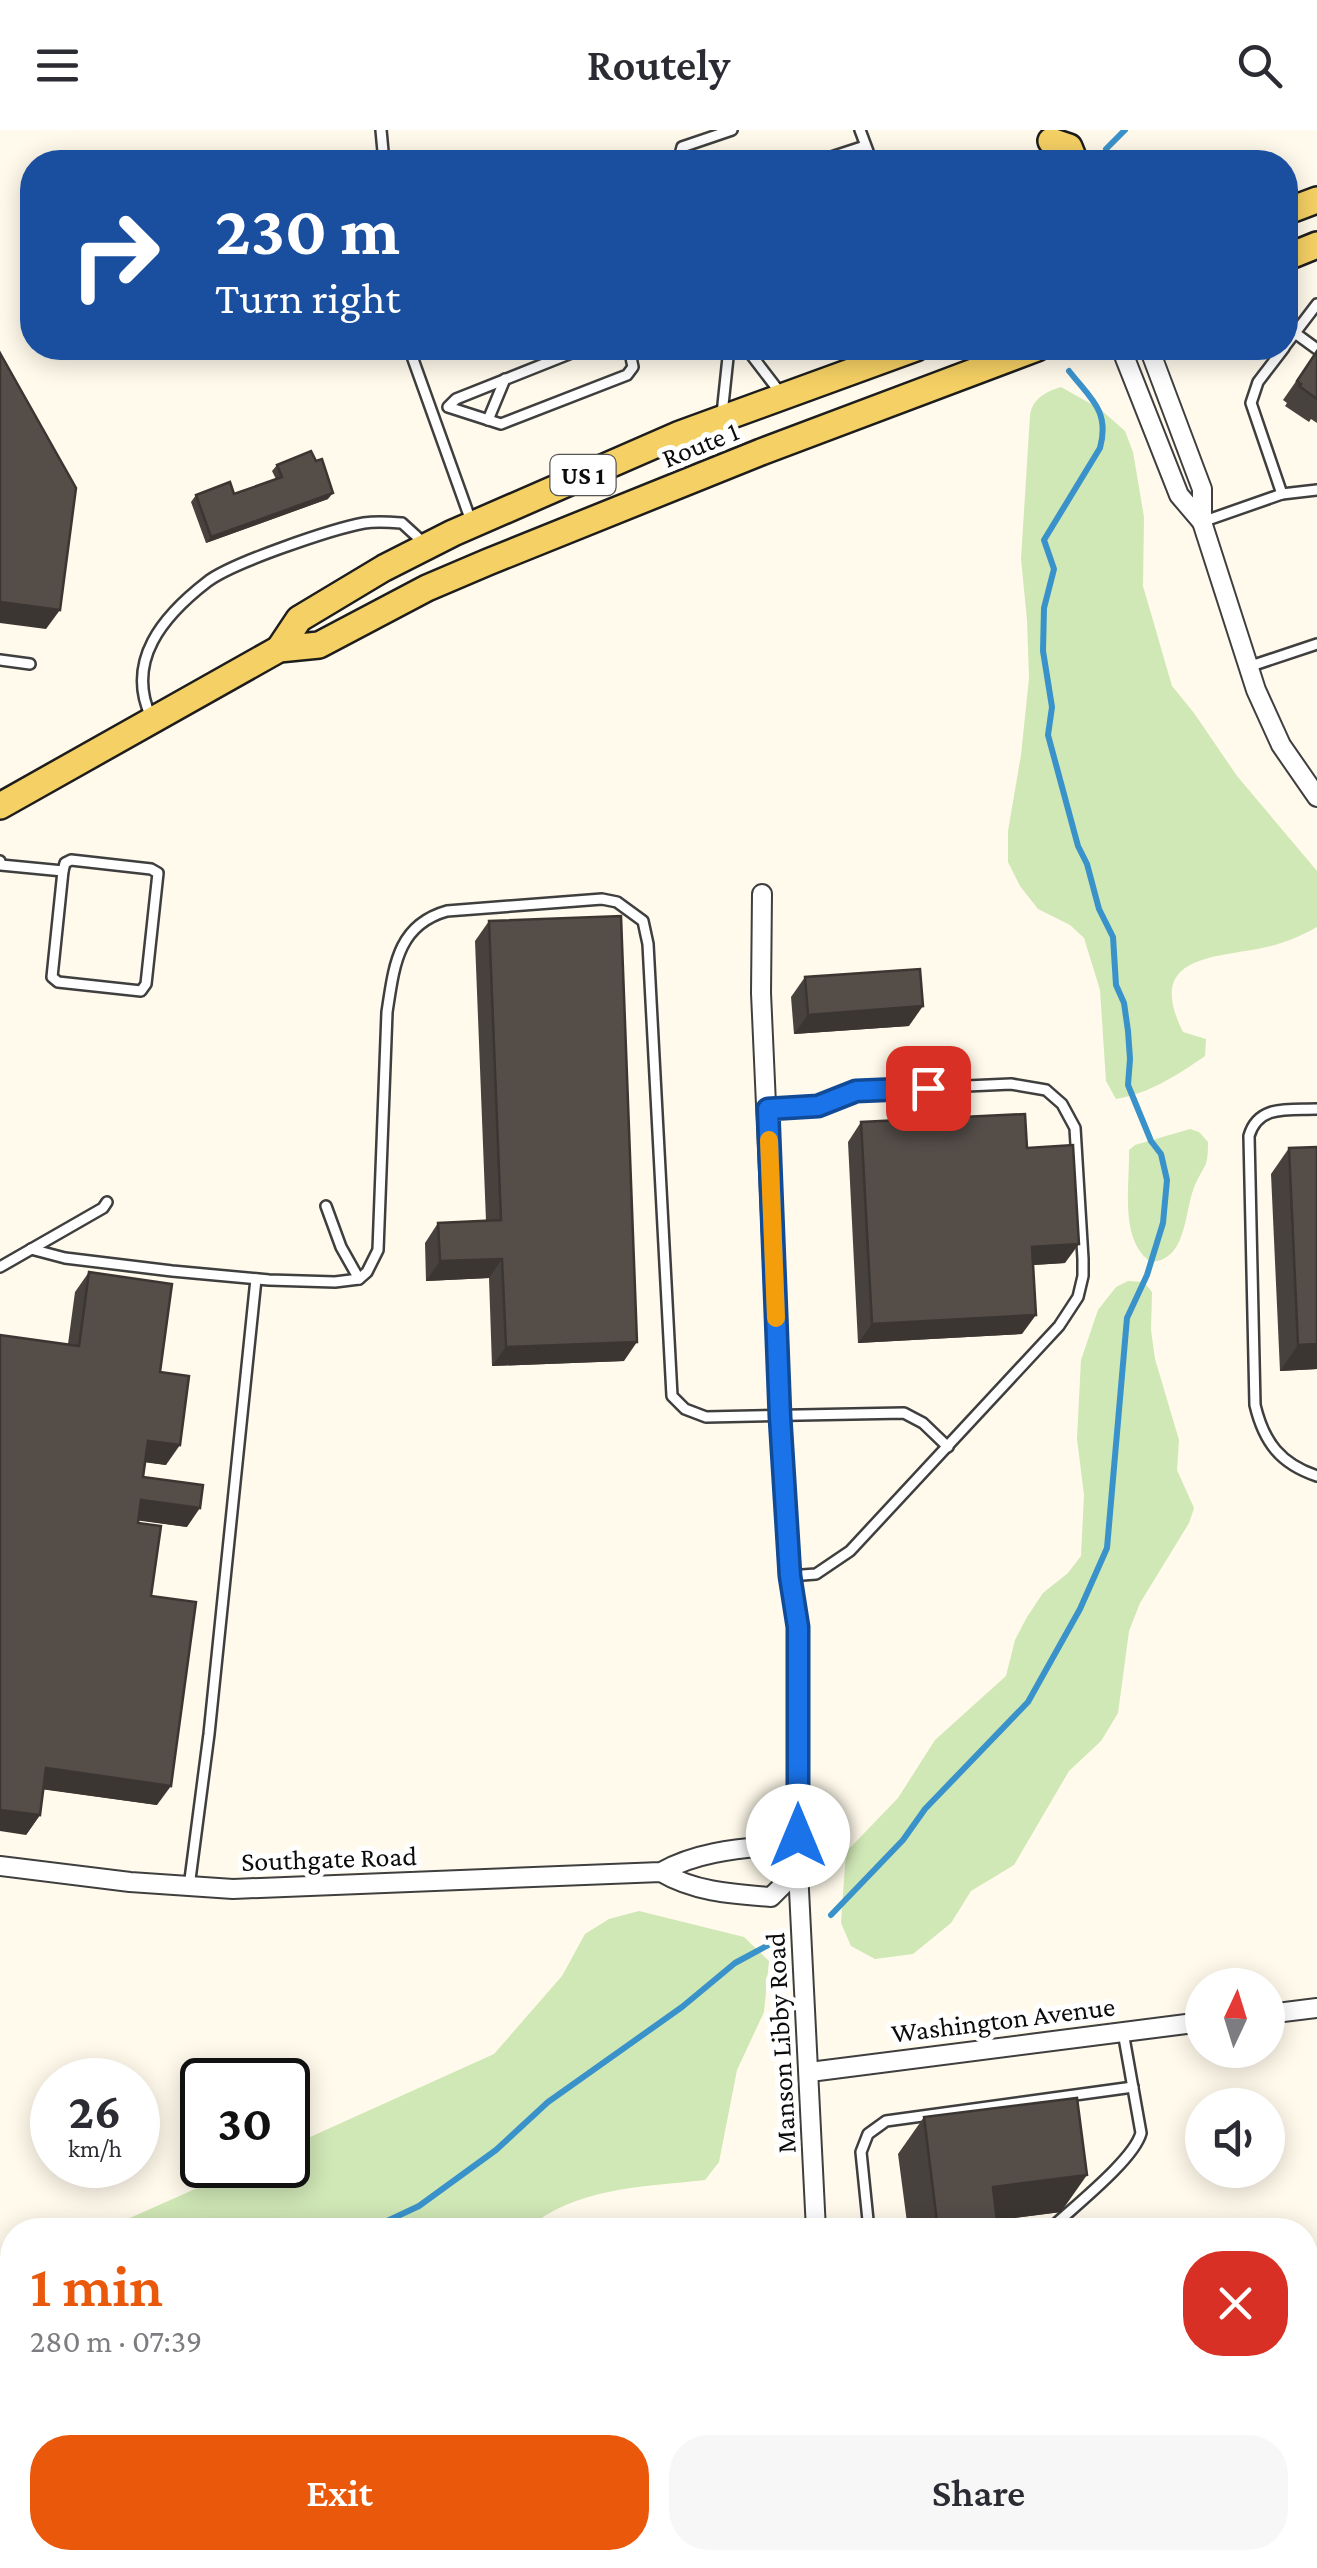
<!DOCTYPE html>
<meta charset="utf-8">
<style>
:root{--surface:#fff;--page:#f7f7f7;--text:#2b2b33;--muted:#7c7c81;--accent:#ea580c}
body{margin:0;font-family:"Crimson Pro",serif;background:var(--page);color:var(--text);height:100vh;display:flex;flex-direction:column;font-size:38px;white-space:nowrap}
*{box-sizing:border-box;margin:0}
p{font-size:32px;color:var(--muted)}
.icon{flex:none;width:55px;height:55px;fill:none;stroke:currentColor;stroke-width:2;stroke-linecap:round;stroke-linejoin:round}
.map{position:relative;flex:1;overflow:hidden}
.sheet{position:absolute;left:0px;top:2088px;width:1318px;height:352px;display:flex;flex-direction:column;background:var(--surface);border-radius:40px 40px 0 0;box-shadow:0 5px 25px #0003}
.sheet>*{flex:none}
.guide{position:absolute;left:20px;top:20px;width:1278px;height:210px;border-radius:40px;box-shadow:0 5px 25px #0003;background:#1a4fa0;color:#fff;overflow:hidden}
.needle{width:65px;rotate:4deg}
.buttons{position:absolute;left:1185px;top:1838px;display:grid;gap:20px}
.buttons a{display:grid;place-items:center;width:100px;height:100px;border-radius:50%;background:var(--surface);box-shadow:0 5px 25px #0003;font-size:50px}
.speed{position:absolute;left:30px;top:1928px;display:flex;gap:20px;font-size:50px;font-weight:700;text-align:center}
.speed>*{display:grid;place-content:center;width:130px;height:130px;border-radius:50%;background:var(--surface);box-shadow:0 5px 25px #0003;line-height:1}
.speed small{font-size:25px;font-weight:400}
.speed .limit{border:5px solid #111;border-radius:15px;background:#fff;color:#111}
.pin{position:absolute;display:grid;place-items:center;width:85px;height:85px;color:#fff;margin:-42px;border-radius:20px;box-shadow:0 5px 15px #0006}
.me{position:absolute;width:110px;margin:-55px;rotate:0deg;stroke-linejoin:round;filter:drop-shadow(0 0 8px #0008)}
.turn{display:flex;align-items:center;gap:35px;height:210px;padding:0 30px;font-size:45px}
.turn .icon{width:130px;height:130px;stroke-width:2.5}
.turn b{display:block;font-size:70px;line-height:85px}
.round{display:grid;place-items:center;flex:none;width:105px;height:105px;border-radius:40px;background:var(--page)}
.overview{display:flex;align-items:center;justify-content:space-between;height:170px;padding:0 30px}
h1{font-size:60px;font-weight:600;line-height:75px;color:var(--accent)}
.button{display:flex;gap:20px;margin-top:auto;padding:20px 30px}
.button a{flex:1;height:115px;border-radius:40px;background:var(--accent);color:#fff;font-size:40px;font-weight:600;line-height:115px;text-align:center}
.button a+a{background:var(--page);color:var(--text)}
header{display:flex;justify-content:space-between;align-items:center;height:130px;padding:0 30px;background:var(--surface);font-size:45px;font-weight:600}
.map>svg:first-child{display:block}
.green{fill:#d0e7b6}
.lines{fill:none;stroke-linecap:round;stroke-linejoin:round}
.stream{stroke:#3a92ca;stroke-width:6}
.service-casing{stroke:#3f3f3f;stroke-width:14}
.minor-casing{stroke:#3f3f3f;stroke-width:22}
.primary-casing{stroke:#1d1d1d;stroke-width:30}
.service{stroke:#fff;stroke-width:9}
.minor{stroke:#fff;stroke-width:18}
.primary{stroke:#f5d064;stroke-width:25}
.wall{fill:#48423e}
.shaded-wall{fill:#3b3632}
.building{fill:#544d48;stroke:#3b3632;stroke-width:2.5}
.route-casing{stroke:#114b97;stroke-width:25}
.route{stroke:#1a73e8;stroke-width:18}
.slow{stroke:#f59e0b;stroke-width:18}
.labels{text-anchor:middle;stroke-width:10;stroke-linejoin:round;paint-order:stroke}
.shield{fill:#fff;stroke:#555;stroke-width:2.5}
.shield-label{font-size:25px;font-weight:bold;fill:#0c0c0c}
.street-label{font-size:28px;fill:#0c0c0c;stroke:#fff}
</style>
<header><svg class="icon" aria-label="menu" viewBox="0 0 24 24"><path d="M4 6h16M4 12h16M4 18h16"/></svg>Routely<svg class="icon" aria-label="search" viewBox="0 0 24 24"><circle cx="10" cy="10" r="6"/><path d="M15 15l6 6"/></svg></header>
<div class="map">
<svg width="1317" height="2438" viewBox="0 0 1317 2438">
<rect width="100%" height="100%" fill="#fffaeb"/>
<g class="green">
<path d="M1061 257 1100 279 1125 301 1133 322 1144 387 1143 456 1172 556 1194 583 1237 646 1317 741V797C1306 803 1294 809 1281 813 1231 830 1140 816 1183 902L1206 909 1205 926C1176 946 1150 963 1116 969L1106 951 1100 860 1084 808 1070 795 1038 779 1020 756 1008 732V701L1021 625 1029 548 1027 490 1021 429 1030 286C1032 269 1045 262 1061 257Z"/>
<path d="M1190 999 1199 1002 1208 1012C1208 1039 1205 1033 1195 1055 1184 1080 1188 1130 1151 1132 1119 1110 1130 1055 1129 1020L1135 1015Z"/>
<polygon points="1128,1151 1144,1152 1152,1162 1151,1200 1155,1229 1179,1310 1177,1340 1194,1378 1189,1393 1140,1473 1129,1501 1118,1583 1101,1611 1069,1641 1014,1735 971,1761 951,1793 913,1824 875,1829 851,1816 841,1793 846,1722 898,1668 935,1610 1006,1546 1015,1510 1027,1487 1043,1463 1068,1443 1081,1426 1084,1365 1077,1309 1081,1230 1098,1180 1116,1157"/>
<path d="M639 1781 744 1807 769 1831 764 1882 737 1940 719 2032 705 2050C644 2057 574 2057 526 2100H103L249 2035H288V2017L494 1924 562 1846 585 1804 609 1789Z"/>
<polygon points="12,2139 12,2428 383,2428 386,2438 0,2438 0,2145"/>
</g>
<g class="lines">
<g class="stream">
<polyline points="1106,19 1125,0"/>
<path d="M831 1785 903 1710 925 1679 1028 1572 1080 1479 1107 1418 1127 1188 1147 1145 1163 1093 1167 1050 1161 1024 1151 1011 1128 955 1130 929 1128 901 1124 873 1116 855 1113 807 1099 779 1087 734 1078 716 1048 605 1052 577 1043 521 1044 478 1054 439 1044 410 1100 318C1110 281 1091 269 1069 241"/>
<polyline points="368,2100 419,2076 496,2020 548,1972 682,1877 735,1833 772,1813"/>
<polyline points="0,2308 12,2305"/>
</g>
<defs>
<g id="service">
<polyline points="381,0 384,32"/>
<polyline points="860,0 872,32"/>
<polyline points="678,32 682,17 732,0"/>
<polyline points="816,32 865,16"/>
<polyline points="1295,203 1317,219"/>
<polyline points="1285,216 1317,174"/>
<polyline points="409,218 471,391"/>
<polyline points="584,218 456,269 448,277 501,294 627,245 633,237 629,218"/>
<polyline points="746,218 782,265"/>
<polyline points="722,284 729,218"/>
<polyline points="488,290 505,249"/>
<polyline points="1282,364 1251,273 1258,252 1284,218"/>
<polyline points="1202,392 1282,364 1317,360"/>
<polyline points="0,530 30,534"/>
<polyline points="1248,537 1317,514"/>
<path d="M151 587C125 531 163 486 207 452 231 433 332 399 364 393 377 391 389 392 402 393L425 414"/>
<polygon points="71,730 151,739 158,743 146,854 141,861 58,852 52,847 63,741 65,733"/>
<polyline points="0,731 1,735 63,741"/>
<polyline points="768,979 817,976 856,961 1011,954 1046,960 1062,974 1075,998 1083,1129 1083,1146 1078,1167 1059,1196 850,1421 816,1444 789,1446"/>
<path d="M1317 979C1290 980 1258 974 1249 1006L1255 1275C1264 1313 1281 1334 1317 1346"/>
<polyline points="326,1076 341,1117 359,1149"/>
<path d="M31 1119 65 1128 172 1141 269 1150 335 1152 359 1149 367 1142 378 1120 387 882C394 837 397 795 447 781L602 769 617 772 643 791 648 814 672 1266 685 1279 706 1287 904 1283 923 1293 948 1317"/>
<polyline points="0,1137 103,1078 107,1072"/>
<polyline points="189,1757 209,1604 256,1149"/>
<polyline points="869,2100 861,2022 868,2004 886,1991 1133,1957"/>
<path d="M1049 2100C1071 2079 1134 2030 1141 2003L1123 1902"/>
<polyline points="1305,2331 1317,2330"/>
</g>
<g id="minor">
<polyline points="1121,218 1179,365 1202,392"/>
<polyline points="1149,218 1202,359 1202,392 1256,560 1281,615 1317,667"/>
<polyline points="762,764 761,863 780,1287 789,1446 798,1497 798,1740 816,2100"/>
<path d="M0 1736 130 1752 233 1759 661 1742C695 1723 733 1719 771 1716L798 1740 771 1767C732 1764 695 1762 661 1742"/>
<polyline points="1268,1884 1317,1878"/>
<polyline points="810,1942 1202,1892"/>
<polyline points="830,2428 830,2438"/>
</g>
<g id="primary">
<polyline points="1051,11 1069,17 1075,32"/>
<polyline points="1285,82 1317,70"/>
<polyline points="1285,128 1317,115"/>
<polyline points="279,519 299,489 384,438 453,403 680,304 916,218"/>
<polyline points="0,676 279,519 319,515 427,458 488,432 761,322 1037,218"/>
</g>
</defs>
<use href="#service" class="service-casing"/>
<use href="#minor" class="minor-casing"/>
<use href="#primary" class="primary-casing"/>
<use href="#service" class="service"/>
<use href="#minor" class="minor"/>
<use href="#primary" class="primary"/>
</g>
<g class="wall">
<polygon points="503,218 530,218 507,226"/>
<polygon points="1317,221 1317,293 1311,289 1309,292 1285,276 1287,273 1283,270"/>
<polygon points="277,335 328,369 206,413 191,372 196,365 234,364 276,349 272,341"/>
<polygon points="489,791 624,1231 492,1236 489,1148 426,1151 425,1113 438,1093 486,1091 475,811"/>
<polygon points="805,847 909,896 794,904 791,867"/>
<polygon points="861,992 1027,1018 1065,1133 1033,1135 1022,1204 858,1213 848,1012"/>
<polygon points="1317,1017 1317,1239 1280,1241 1271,1044 1289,1018"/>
<polygon points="89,1142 160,1242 166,1335 146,1332 143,1347 187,1397 138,1390 151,1466 157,1675 43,1659 40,1685 26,1705 68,1214 75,1162"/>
<polygon points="924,1987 1061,2082 997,2090 998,2100 908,2100 898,2024"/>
</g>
<g class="shaded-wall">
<polygon points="513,218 530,218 507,226"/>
<polygon points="333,363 328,369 206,413 211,407"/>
<polygon points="0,472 60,480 46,499 0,493"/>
<polygon points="923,876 909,896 794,904 808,885"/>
<polygon points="1079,1114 1065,1133 1018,1136 1032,1117"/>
<polygon points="502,1129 489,1148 426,1151 440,1131"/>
<polygon points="1036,1185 1022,1204 858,1213 872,1194"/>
<polygon points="637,1212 624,1231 492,1236 506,1217"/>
<polygon points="1317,1214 1317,1239 1280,1241 1298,1215"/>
<polygon points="148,1311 180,1315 166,1335 135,1331"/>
<polygon points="141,1370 200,1378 187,1397 127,1389"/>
<polygon points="46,1638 171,1656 157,1675 33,1658"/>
<polygon points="0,1680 40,1685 26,1705 0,1701"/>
<polygon points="1087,2045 1061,2082 967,2094 993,2057"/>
<polygon points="1259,2428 1265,2428 1259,2436 1257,2438 1245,2438"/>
</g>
<g class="building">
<polygon points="1317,221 1317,269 1299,256 1301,254 1297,251"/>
<polygon points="0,223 76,358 60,480 0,472"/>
<polygon points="311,321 316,331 322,329 333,363 211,407 196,365 230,352 234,364 282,347 277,335"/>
<polygon points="621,786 637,1212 506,1217 502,1129 440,1131 438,1093 501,1090 489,791"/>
<polygon points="920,839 923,876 808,885 805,847"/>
<polygon points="1025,984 1027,1018 1073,1015 1079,1114 1032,1117 1036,1185 872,1194 861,992"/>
<polygon points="1317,1017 1317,1214 1298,1215 1289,1018"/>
<polygon points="89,1142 172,1154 160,1242 189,1246 180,1315 148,1311 143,1347 203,1355 200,1378 141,1370 138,1393 161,1396 151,1466 196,1472 171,1656 46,1638 40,1685 0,1680 0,1205 79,1216"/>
<polygon points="1077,1968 1087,2045 993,2057 998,2100 938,2100 924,1987"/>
<polygon points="1209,2428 1259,2428 1245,2438 1195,2438"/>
</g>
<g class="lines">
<defs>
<polyline id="route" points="798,1706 798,1497 790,1446 780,1287 768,979 818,976 856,961 928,958"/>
</defs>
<use href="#route" class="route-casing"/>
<use href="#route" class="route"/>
<polyline class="slow" points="769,1010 776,1188"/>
</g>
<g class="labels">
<rect class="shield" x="550.5" y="325" width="65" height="40" rx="8"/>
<g class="shield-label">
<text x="583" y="354">US 1</text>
</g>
<g class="street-label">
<text transform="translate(700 314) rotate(-22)" y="10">Route 1</text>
<text transform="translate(329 1728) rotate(-2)" y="10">Southgate Road</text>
<text transform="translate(1003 1889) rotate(-7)" y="10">Washington Avenue</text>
<text transform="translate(780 1913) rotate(-93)" y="10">Manson Libby Road</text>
</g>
</g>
</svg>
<div class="buttons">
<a><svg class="needle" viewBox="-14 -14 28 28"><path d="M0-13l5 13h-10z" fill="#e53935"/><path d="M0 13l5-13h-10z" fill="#7c7c81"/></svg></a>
<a><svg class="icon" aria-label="sound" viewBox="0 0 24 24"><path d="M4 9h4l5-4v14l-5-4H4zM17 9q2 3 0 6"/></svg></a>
</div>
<div class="speed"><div>26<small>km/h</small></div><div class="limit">30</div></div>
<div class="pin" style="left:928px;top:958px;background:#d93025"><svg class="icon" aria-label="arrive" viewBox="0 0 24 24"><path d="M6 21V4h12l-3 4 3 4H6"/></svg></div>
<svg class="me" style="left:798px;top:1706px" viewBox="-20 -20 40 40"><circle r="19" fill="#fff"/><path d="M0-13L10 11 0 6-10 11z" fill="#1a73e8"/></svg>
<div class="guide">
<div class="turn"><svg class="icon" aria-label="right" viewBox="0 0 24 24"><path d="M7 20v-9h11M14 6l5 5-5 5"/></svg><div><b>230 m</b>Turn right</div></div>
</div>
<section class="sheet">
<div class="overview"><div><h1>1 min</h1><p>280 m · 07:39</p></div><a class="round" style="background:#d93025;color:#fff"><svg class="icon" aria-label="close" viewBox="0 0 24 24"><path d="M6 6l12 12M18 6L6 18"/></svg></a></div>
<div class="button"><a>Exit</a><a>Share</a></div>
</section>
</div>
